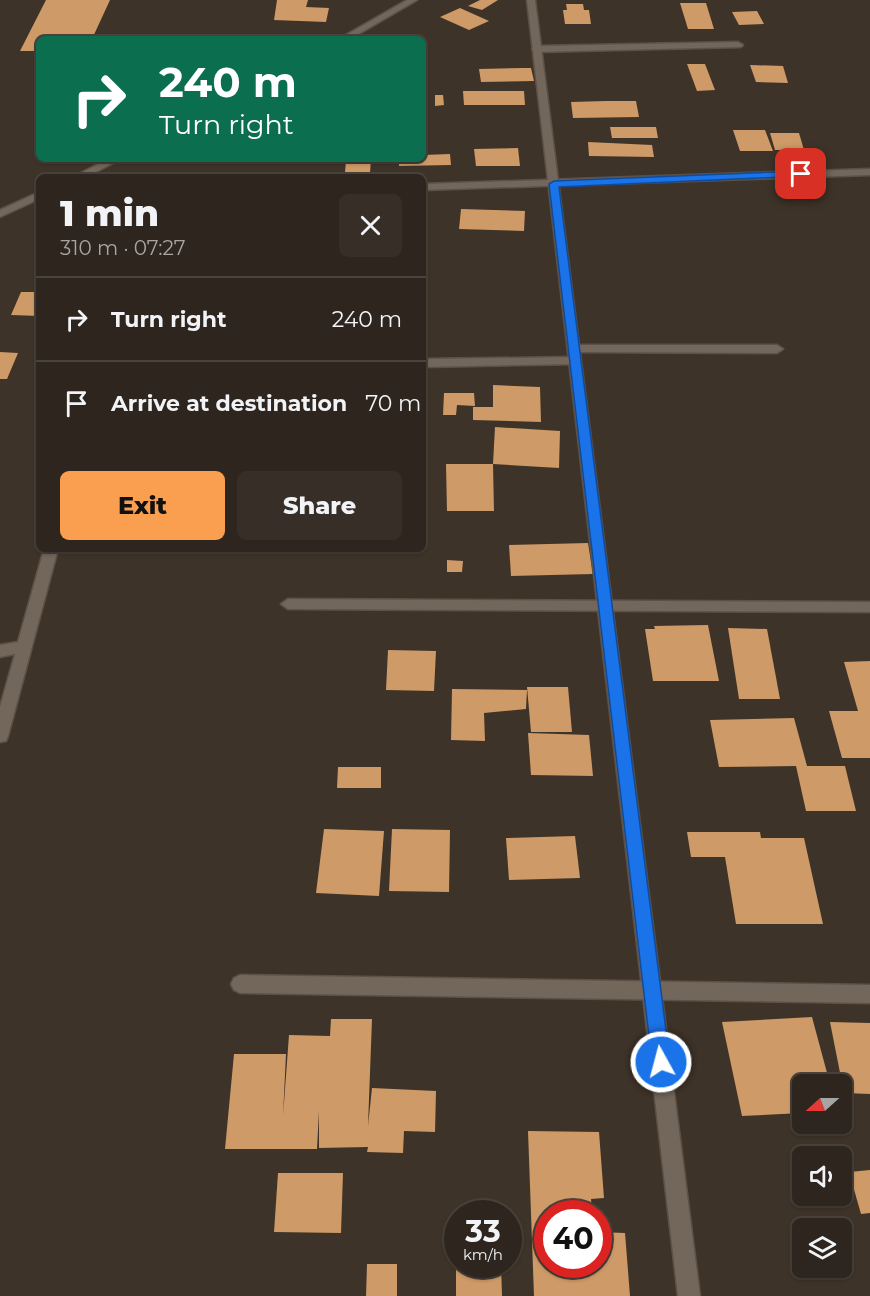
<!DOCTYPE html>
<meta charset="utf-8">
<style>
:root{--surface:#2e261e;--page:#362e27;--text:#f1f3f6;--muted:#a7a5a4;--line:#49433c;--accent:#fa9f4f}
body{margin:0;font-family:Montserrat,sans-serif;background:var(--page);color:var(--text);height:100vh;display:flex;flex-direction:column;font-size:22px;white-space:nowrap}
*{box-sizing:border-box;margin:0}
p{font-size:20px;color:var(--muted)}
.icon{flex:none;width:33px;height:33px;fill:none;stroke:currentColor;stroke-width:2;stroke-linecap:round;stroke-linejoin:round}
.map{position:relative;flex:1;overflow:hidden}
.drawer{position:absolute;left:36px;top:174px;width:390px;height:378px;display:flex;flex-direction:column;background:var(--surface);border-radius:9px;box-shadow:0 2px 4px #0004,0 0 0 2px var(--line)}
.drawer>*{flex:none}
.hud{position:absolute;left:36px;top:36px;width:390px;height:126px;border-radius:9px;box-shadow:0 2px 4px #0004,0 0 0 2px var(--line);background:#0b6e4f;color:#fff;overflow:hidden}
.needle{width:39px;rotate:249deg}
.fabs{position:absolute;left:792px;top:1074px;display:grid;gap:12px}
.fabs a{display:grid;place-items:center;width:60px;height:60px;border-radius:9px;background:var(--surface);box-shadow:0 2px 4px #0004,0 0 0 2px var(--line);font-size:30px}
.speed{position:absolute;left:444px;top:1200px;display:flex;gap:12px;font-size:30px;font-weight:700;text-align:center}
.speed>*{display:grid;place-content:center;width:78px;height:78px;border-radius:50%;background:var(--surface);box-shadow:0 2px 4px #0004,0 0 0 2px var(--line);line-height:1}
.speed small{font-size:15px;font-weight:400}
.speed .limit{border:9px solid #d22;background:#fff;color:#111}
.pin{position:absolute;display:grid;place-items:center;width:51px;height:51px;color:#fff;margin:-26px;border-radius:12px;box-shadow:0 3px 9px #0006}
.me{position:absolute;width:66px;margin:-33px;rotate:353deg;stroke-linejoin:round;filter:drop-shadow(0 0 4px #0008)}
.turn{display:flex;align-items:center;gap:21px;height:126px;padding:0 24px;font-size:27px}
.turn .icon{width:78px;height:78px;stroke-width:2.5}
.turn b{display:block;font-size:42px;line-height:51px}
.round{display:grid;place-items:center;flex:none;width:63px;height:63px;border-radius:9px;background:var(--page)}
.head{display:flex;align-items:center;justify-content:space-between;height:102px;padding:0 24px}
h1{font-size:36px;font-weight:800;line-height:45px}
.action{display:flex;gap:12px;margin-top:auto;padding:12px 24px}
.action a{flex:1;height:69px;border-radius:9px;background:var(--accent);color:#111;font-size:24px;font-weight:800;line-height:69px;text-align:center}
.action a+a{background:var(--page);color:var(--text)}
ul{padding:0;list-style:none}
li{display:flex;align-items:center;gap:18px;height:84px;padding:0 24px;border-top:2px solid var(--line)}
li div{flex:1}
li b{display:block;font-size:22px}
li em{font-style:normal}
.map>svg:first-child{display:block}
.building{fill:#ce9a67}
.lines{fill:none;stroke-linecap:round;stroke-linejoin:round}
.service-casing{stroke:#5b5148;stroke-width:3}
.minor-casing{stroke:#5b5148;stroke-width:3}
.tertiary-casing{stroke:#5b5148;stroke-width:3}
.service{fill:#73665b;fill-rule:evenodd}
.minor{fill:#73665b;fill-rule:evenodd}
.tertiary{fill:#73665b;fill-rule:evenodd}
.route{fill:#1a73e8;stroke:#114b97;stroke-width:1.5}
</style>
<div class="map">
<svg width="870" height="1296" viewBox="0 0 870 1296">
<rect width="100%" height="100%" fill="#3e3328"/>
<g class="building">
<polygon points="46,0 110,0 92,39 39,39 39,51 20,51"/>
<polygon points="277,0 308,0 306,7 329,8 326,22 274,20"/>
<polygon points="480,0 498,0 482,10 468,6"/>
<polygon points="680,3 706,3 714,29 688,29"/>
<polygon points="566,4 583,4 584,10 589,10 591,24 565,24 563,10 567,10"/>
<polygon points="460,8 489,21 469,30 440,17"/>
<polygon points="757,11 764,24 739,25 732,12"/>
<polygon points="687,64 705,64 715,90 697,91"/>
<polygon points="750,65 783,66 788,83 756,82"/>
<polygon points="522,68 531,68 534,81 481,82 479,69"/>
<polygon points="463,91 524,91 525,105 464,105"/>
<polygon points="435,95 443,95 444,105 435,106"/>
<polygon points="606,101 636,101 639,117 573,118 571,102"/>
<polygon points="610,127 656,127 658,138 612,138"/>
<polygon points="733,130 765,130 773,151 740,151"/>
<polygon points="770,133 799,133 804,150 775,150"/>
<polygon points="588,142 652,145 654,157 589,156"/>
<polygon points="518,148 520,166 476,166 474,149"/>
<polygon points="450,154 451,165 399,166 399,159 423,159 423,155"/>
<polygon points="346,159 371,159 370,173 345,173"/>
<polygon points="461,209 525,211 524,231 459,229"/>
<polygon points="21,292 39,292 39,316 11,315"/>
<polygon points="0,352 18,353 7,379 0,379"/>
<polygon points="493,385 540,387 541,422 473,420 473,407 493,407"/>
<polygon points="444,393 474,393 475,406 457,405 456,415 443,415"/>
<polygon points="495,427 560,431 559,468 493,464"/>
<polygon points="446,464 493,464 494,511 447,511"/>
<polygon points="588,543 593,574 511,576 509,545"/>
<polygon points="447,560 463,561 462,572 447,572"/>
<polygon points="708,625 719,681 653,681 645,629 655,629 654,626"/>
<polygon points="728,628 767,629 780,699 739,699"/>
<polygon points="388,650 436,651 434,691 386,690"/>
<polygon points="870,661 870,758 842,758 829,711 858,711 844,662"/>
<polygon points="527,687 568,687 572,732 531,732"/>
<polygon points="452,689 527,690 526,709 484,713 485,741 451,740"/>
<polygon points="794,718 807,766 845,766 856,811 806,811 796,766 719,767 710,720"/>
<polygon points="528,733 589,735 593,776 531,775"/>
<polygon points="338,767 381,767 381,788 337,788"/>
<polygon points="324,829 384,831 379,896 316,893"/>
<polygon points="392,829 450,830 449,892 389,891"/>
<polygon points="687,832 760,832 761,838 804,838 823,924 736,924 725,857 691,857"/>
<polygon points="575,836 580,878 509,880 506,838"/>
<polygon points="812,1017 830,1084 802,1084 802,1113 742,1116 722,1022"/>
<polygon points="331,1019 372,1019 368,1126 372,1088 436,1091 435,1132 404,1131 403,1153 367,1152 368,1147 319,1148 319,1111 317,1149 225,1149 234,1054 286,1054 283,1116 289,1035 330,1036"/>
<polygon points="830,1022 870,1023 870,1094 844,1093"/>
<polygon points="528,1131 599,1132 604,1198 591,1199 592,1214 548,1214 548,1264 598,1264 598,1232 625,1233 630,1296 534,1296"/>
<polygon points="870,1170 870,1213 861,1214 849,1172"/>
<polygon points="278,1173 343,1173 341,1233 274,1232"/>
<polygon points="367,1264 397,1264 397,1296 366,1296"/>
<polygon points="456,1264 501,1264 502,1296 456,1296"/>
</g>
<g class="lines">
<defs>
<polygon id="service" points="574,345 777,345 783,349 777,353 570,352 570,346"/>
<g id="minor">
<polygon points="738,42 743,45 741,47 537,52 532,49 537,46"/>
<polygon points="870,169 870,175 423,190 423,184"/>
<polygon points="575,357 579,358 579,364 423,367 423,359"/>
<polygon points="44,549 58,549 8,736 6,741 0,742 0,707 15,654 0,657 0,645 18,642"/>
<polygon points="288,599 870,602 870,612 288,609 281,604"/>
<polygon points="240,975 870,985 870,1003 240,993 234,990 231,984 234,978"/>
</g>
<g id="tertiary">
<polygon points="407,0 417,0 350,39 339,39"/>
<polygon points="527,0 535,0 700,1296 678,1296"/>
<polygon points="108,159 121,159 86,177 73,177"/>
<polygon points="39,192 39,199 0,217 0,210"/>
</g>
</defs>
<use href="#service" class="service-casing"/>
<use href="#minor" class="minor-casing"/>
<use href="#tertiary" class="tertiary-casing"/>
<use href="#service" class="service"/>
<use href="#minor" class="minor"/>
<use href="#tertiary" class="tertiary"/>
</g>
<polygon class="route" points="801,171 804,172 804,176 559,187 670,1062 667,1068 661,1070 655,1068 652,1062 549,184 554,181"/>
</svg>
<div class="fabs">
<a><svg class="needle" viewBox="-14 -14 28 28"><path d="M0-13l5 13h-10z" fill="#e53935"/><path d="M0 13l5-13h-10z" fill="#a7a5a4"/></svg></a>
<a><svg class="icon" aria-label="sound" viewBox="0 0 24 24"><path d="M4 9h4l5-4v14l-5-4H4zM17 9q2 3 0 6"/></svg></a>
<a><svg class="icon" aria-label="layers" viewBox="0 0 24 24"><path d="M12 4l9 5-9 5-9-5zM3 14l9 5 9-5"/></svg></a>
</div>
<div class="speed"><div>33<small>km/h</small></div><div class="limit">40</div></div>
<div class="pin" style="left:801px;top:174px;background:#d93025"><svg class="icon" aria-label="arrive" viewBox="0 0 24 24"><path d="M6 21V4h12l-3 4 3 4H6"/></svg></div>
<svg class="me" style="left:661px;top:1062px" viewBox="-20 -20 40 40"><circle r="17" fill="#1a73e8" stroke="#fff" stroke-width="3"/><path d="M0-11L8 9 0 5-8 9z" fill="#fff"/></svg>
<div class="hud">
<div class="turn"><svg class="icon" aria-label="right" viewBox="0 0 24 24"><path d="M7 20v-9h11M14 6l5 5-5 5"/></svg><div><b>240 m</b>Turn right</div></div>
</div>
<section class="drawer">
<div class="head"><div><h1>1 min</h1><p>310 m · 07:27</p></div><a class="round"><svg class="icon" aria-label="close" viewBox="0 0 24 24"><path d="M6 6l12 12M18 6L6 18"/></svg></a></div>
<ul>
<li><svg class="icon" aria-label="right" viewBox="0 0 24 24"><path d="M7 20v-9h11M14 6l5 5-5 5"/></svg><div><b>Turn right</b></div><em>240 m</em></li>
<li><svg class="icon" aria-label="arrive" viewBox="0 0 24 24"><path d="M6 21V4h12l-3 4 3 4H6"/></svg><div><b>Arrive at destination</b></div><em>70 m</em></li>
</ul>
<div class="action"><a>Exit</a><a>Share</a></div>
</section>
</div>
